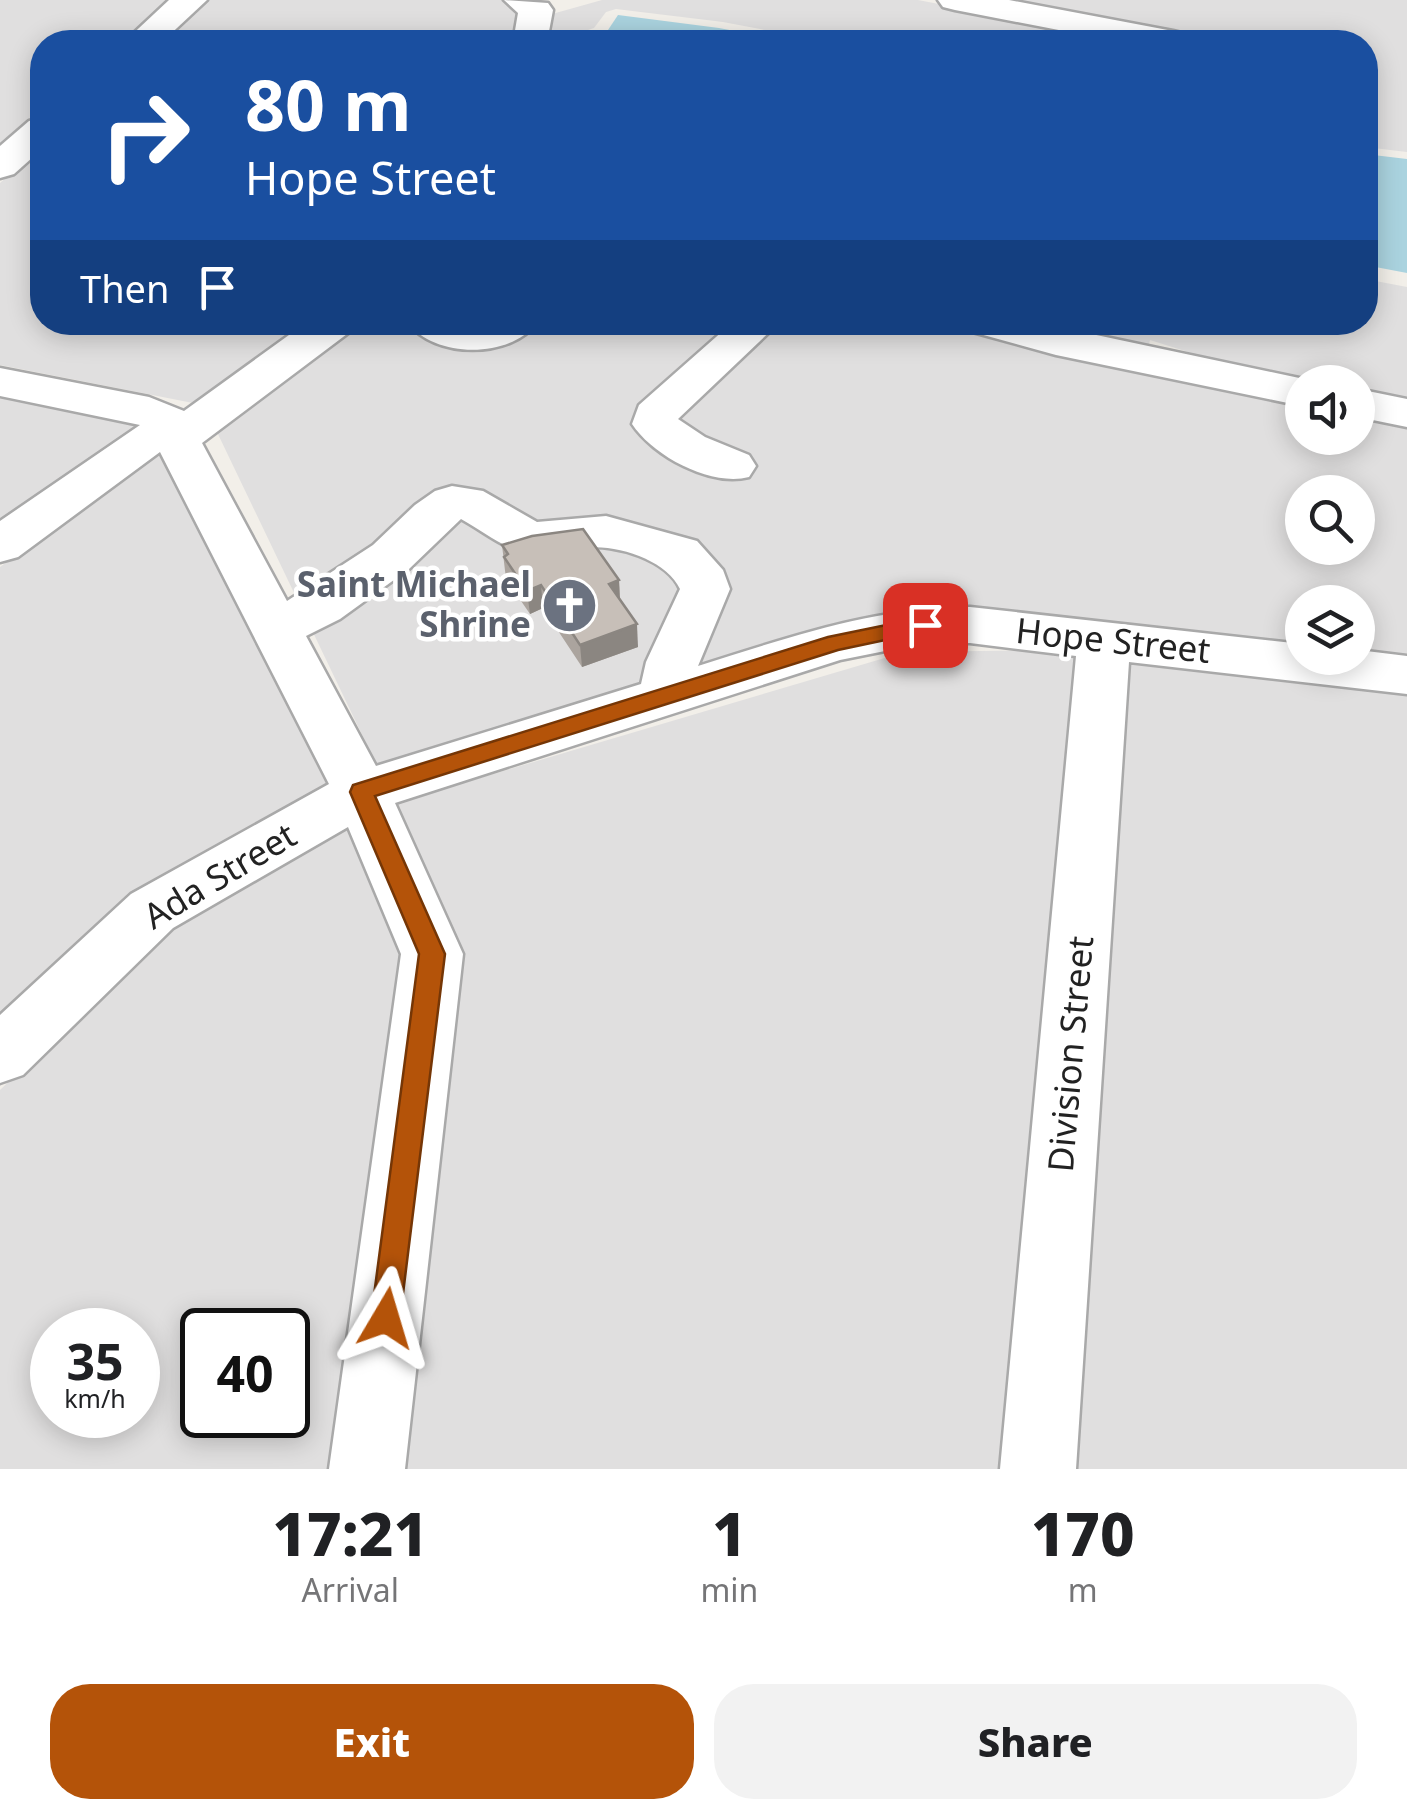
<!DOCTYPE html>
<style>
:root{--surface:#fff;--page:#f2f2f2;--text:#202124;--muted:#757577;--accent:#b45309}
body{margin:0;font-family:"Noto Sans",sans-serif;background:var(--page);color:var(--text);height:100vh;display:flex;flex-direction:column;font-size:38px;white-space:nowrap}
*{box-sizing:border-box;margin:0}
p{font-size:32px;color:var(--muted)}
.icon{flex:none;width:55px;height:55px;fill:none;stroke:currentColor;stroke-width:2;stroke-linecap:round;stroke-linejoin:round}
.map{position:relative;height:1469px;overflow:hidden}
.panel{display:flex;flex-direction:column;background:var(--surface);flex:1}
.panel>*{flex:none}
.banner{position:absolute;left:30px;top:30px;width:1348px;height:305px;border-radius:40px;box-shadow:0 5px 25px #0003;background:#1a4fa0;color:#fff;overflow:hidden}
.fabs{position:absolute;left:1285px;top:365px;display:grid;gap:20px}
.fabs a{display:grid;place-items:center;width:90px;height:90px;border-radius:50%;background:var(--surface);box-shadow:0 5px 25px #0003;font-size:50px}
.speed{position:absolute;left:30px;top:1308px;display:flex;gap:20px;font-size:50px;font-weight:700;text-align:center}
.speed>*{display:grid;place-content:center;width:130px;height:130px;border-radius:50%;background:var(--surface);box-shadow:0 5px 25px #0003;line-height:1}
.speed small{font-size:25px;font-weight:400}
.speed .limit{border:5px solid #111;border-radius:15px;background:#fff;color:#111}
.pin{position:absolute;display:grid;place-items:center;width:85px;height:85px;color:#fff;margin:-42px;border-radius:20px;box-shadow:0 5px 15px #0006}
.me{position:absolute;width:110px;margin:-55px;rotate:7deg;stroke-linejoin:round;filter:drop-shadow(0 0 8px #0008)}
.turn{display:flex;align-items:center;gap:35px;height:210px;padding:0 50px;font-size:45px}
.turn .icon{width:130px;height:130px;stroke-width:2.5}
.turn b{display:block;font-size:70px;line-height:85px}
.then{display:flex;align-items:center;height:95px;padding:0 50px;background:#0003;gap:20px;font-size:38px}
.eta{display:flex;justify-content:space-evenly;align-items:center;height:170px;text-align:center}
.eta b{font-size:60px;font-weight:800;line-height:70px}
.action{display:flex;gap:20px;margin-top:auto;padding:20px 50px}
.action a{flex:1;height:115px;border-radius:40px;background:var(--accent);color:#fff;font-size:40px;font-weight:800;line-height:115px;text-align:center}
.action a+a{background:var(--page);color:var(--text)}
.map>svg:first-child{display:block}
.residential{fill:#e0dfdf;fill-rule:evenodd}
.water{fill:#aad3df}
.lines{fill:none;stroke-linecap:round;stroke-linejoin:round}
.minor-casing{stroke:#a9a9a9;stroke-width:5}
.minor{fill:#fff;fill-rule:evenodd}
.wall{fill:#aba49e}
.shaded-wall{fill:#8b8681}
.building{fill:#c7bfb8;stroke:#8b8681;stroke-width:2.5}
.route{fill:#b45309;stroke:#753606;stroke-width:2.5}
.labels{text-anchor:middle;stroke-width:9;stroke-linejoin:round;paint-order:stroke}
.worship-label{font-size:35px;font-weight:bold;fill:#5b616d;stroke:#fff;text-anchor:end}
.street-label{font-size:35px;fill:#222;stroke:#fff}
</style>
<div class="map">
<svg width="1407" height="1469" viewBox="0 0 1407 1469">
<rect width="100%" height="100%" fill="#f2efe9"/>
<g class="residential">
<polygon points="0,0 173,0 123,42 42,42 42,112 0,148"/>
<polygon points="208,0 502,0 520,12 514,42 159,42"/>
<polygon points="602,0 918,0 1135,42 828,42 723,22 616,9 606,12 594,28 576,34 577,42 547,42 552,14"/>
<polygon points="992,0 1407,0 1407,152 1365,147 1365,42 1211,42"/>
<polygon points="42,145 42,322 311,323 198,404 0,365 0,183"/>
<polygon points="1365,279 1407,287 1407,401 1358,391 1358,382 1316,382 1226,364 1150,340 1148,348 1024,323 1365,322"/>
<path d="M362 323H950L1053 353 1302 403V438H1358V415L1407 425V659L1358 653V602H1302V647L965 609H915L823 627 377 766 216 430ZM1302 492H1358V548H1302Z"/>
<polygon points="0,396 144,425 122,436 0,524"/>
<polygon points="158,451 330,785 0,1020 0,567"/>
<polygon points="1052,650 1077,653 1001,1469 404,1469 459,948 395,803 905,652"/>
<polygon points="1129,659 1407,692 1407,1469 1076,1469"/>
<path d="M348 825 403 957 332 1469H0V1090L170 926ZM52 1330H138V1415H52ZM202 1330H288V1415H202Z"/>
</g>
<g class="water">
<polygon points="618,15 719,28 794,42 600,42"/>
<polygon points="1365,154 1407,159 1407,273 1365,265"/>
</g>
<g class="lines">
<defs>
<g id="minor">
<polygon points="169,0 207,0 162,42 124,42"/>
<polygon points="504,0 548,3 553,10 547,42 513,42 518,13"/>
<polygon points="938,0 1009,0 1173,31 1186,34 1191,42 1121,42 955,10 943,7"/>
<polygon points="42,118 42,149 14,174 0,178 0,146 29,121"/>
<path d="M307 322H357L351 331 202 443 287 601 373 545 415 505 435 491 452 486 483 491 537 522 606 516 697 541 723 570 730 589 698 666C787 638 875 607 970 607L1302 644V658H1358V650L1407 656V694L1129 662 1076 1469H1000L1076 656 970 643H925L840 660 395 803 463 954 405 1469H329L401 954 348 827 173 928 23 1075 0 1083V1015L131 894 329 784 160 452 18 557 0 562V521L140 425 0 396V368L149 397 184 411ZM461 519C485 532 503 549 531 554 551 558 565 551 584 548 615 543 667 560 680 589L646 662 641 684 376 766 306 636 340 619 409 569Z"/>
<path d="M408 322H537C512 359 433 359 408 322Z"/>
<path d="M733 322H780L678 419 705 437 749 455 756 466 749 477C711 487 653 456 632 424L639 405Z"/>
<polygon points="963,322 1035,322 1318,382 1302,382 1302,406 1056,355 969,331"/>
<polygon points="1358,389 1407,399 1407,427 1358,417"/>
</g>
</defs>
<use href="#minor" class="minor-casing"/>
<use href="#minor" class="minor"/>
</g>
<polygon class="wall" points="502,545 619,580 620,600 638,647 582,667 543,608 530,614 506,579"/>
<g class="shaded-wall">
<polygon points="619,580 620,603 609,584"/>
<polygon points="541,585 543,608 530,614 527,591"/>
<polygon points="637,624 638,647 582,667 580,645"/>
</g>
<polygon class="building" points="583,529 619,580 609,584 637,624 580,645 541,585 527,591 504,557 508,554 502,545 532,536"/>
<polygon class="route" points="925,617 936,625 933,630 838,650 375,796 445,954 400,1318 396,1328 386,1332 375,1328 371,1318 419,954 350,792 353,785 828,637"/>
<defs>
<symbol id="church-disc" viewBox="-11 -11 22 22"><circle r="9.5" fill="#6b7280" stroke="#fff"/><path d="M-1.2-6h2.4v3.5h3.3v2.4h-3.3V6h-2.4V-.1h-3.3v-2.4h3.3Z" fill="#fff"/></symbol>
</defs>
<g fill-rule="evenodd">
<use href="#church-disc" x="538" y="574" width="63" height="63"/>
</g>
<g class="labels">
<g class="worship-label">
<text x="531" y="597">Saint Michael<tspan x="531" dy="40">Shrine</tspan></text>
</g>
<g class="street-label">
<text transform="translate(1113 641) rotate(6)" y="12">Hope Street</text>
<text transform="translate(220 876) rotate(-31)" y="12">Ada Street</text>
<text transform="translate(1071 1054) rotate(-85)" y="12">Division Street</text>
</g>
</g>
</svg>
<div class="fabs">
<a><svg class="icon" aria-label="sound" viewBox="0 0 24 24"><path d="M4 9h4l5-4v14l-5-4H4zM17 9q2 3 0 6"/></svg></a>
<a><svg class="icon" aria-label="search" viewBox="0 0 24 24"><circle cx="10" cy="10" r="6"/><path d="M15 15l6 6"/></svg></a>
<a><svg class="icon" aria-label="layers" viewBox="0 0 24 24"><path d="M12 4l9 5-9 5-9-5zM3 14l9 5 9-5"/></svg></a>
</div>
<div class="speed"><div>35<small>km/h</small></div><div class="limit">40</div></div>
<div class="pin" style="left:925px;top:625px;background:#d93025"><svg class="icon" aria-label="arrive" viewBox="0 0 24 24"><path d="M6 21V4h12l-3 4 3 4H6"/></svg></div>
<svg class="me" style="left:386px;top:1318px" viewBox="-20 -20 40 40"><path d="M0-17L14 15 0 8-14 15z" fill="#b45309" stroke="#fff" stroke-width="4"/></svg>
<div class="banner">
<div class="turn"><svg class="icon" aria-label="right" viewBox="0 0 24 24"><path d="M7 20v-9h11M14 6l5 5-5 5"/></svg><div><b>80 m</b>Hope Street</div></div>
<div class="then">Then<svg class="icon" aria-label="arrive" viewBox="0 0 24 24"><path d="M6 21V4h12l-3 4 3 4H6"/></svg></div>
</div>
</div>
<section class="panel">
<div class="eta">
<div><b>17:21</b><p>Arrival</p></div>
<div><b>1</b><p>min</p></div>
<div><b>170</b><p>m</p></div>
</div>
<div class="action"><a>Exit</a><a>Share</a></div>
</section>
